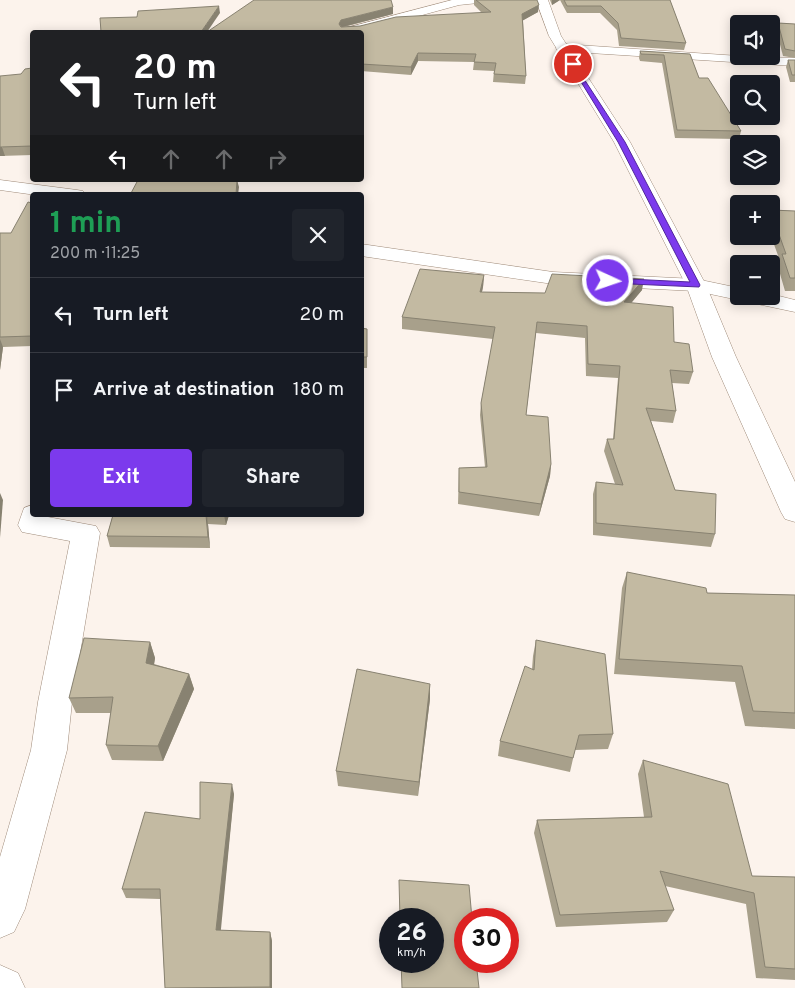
<!DOCTYPE html>
<meta charset="utf-8">
<style>
:root{--surface:#171b24;--page:#20242c;--text:#f1f3f6;--muted:#9ea1a6;--line:#363941;--accent:#7c3aed}
body{margin:0;font-family:Overpass,sans-serif;background:var(--page);color:var(--text);height:100vh;display:flex;flex-direction:column;font-size:19px;white-space:nowrap}
*{box-sizing:border-box;margin:0}
p{font-size:16px;color:var(--muted)}
.icon{flex:none;width:28px;height:28px;fill:none;stroke:currentColor;stroke-width:2;stroke-linecap:round;stroke-linejoin:round}
.map{position:relative;flex:1;overflow:hidden}
.side{position:absolute;left:30px;top:192px;width:334px;height:325px;display:flex;flex-direction:column;background:var(--surface);border-radius:5px;box-shadow:0 2px 12px #0003}
.side>*{flex:none}
.top-card{position:absolute;left:30px;top:30px;width:334px;height:152px;border-radius:5px;box-shadow:0 2px 12px #0003;background:#202124;color:#fff;overflow:hidden}
.tools{position:absolute;left:730px;top:15px;display:grid;gap:10px}
.tools a{display:grid;place-items:center;width:50px;height:50px;border-radius:5px;background:var(--surface);box-shadow:0 2px 12px #0003;font-size:25px}
.speed{position:absolute;left:379px;top:908px;display:flex;gap:10px;font-size:25px;font-weight:700;text-align:center}
.speed>*{display:grid;place-content:center;width:65px;height:65px;border-radius:50%;background:var(--surface);box-shadow:0 2px 12px #0003;line-height:1}
.speed small{font-size:12px;font-weight:400}
.speed .limit{border:8px solid #d22;background:#fff;color:#111}
.pin{position:absolute;display:grid;place-items:center;width:42px;height:42px;color:#fff;margin:-21px;border:2px solid #fff;border-radius:50%;box-shadow:0 1px 5px #0007}
.me{position:absolute;width:55px;margin:-28px;rotate:93deg;stroke-linejoin:round;filter:drop-shadow(0 0 4px #0008)}
.turn{display:flex;align-items:center;gap:18px;height:105px;padding:0 20px;font-size:22px}
.turn .icon{width:65px;height:65px;stroke-width:2.5}
.turn b{display:block;font-size:35px;line-height:42px}
.lanes{display:flex;align-items:center;height:48px;padding:0 20px;background:#0003;justify-content:center;gap:25px;direction:ltr}
.lanes .off{opacity:.35}
.round{display:grid;place-items:center;flex:none;width:52px;height:52px;border-radius:5px;background:var(--page)}
.summary{display:flex;align-items:center;justify-content:space-between;height:85px;padding:0 20px}
h1{font-size:30px;font-weight:700;line-height:38px;color:#1e9e55}
.button{display:flex;gap:10px;margin-top:auto;padding:10px 20px}
.button a{flex:1;height:58px;border-radius:5px;background:var(--accent);color:#fff;font-size:20px;font-weight:700;line-height:58px;text-align:center}
.button a+a{background:var(--page);color:var(--text)}
ul{padding:0;list-style:none}
li{display:flex;align-items:center;gap:15px;height:75px;padding:0 20px;border-top:1px solid var(--line)}
li div{flex:1}
li b{display:block;font-size:19px}
li em{font-style:normal}
.map>svg:first-child{display:block}
.lines{fill:none;stroke-linecap:round;stroke-linejoin:round}
.street-casing{stroke:#9f8b7a;stroke-width:1}
.secondary-casing{stroke:#9f8b7a;stroke-width:1}
.street{fill:#fff;fill-rule:evenodd}
.secondary{fill:#fff;fill-rule:evenodd}
.wall{fill:#a8a08b}
.shaded-wall{fill:#888271}
.building{fill:#c3baa2;stroke:#888271}
.route{fill:#7c3aed;stroke:#51269a}
</style>
<div class="map">
<svg width="795" height="988" viewBox="0 0 795 988">
<rect width="100%" height="100%" fill="#fcf3ec"/>
<g class="lines">
<defs>
<g id="street">
<polygon points="452,0 480,0 478,3 459,5 360,32 341,32 342,29"/>
<polygon points="563,44 739,56 795,58 795,66 558,51 556,48"/>
<polygon points="0,180 77,190 83,191 86,195 36,195 0,190"/>
<polygon points="361,244 553,272 696,279 739,288 739,296 771,296 771,294 795,300 795,312 696,291 553,284 361,256"/>
<polygon points="32,505 32,515 48,515 48,517 96,526 100,533 72,702 67,750 25,909 14,932 0,938 0,857 31,750 38,702 70,541 22,532 18,525 24,508"/>
<polygon points="0,965 18,973 25,988 0,988"/>
</g>
<polygon id="secondary" points="536,0 548,0 561,36 630,142 706,285 736,357 795,482 795,522 785,519 781,512 712,357 686,285 614,142 549,36"/>
</defs>
<use href="#street" class="street-casing"/>
<use href="#secondary" class="secondary-casing"/>
<use href="#street" class="street"/>
<use href="#secondary" class="secondary"/>
</g>
<g class="wall">
<polygon points="474,0 537,0 538,12 523,20 526,76 525,84 493,82 494,71 473,70 474,62 418,61 411,75 361,71 361,32 207,32 393,14 344,27 360,26 482,13 474,5"/>
<polygon points="550,0 670,0 686,43 684,50 619,46 617,30 600,13 567,13 560,0 552,5"/>
<polygon points="778,23 795,24 795,58 783,56 776,29"/>
<polygon points="640,51 690,54 699,78 741,131 739,139 675,138 662,63 640,61 639,58"/>
<polygon points="788,60 795,60 795,82 790,82 786,67"/>
<polygon points="32,68 32,155 0,156 21,74"/>
<polygon points="32,203 32,346 3,347 0,370 0,233 11,233"/>
<polygon points="771,210 795,211 795,291 785,291 778,267 780,261 771,236"/>
<polygon points="484,275 483,287 482,292 545,293 642,290 631,303 674,342 693,372 689,384 672,383 676,411 673,423 651,421 675,490 715,534 711,547 593,535 593,494 596,482 615,484 604,451 607,439 613,439 618,378 586,376 585,338 536,333 526,415 551,464 550,476 539,516 458,504 459,468 485,467 480,415 481,403 493,339 402,329 402,317"/>
<polygon points="361,328 367,329 367,368 361,368"/>
<polygon points="113,515 229,515 226,525 208,524 210,548 110,547 107,536"/>
<polygon points="627,572 707,593 795,595 795,729 745,726 735,682 614,674 622,588"/>
<polygon points="536,640 613,734 608,749 575,750 570,772 498,756 500,741 532,669 533,656"/>
<polygon points="150,642 155,658 154,664 189,674 194,689 163,761 112,760 106,745 111,713 76,713 69,698"/>
<polygon points="430,684 430,699 418,796 338,786 336,771"/>
<polygon points="643,760 752,876 795,877 795,980 756,978 746,904 665,886 674,910 667,922 556,927 534,833 537,820 644,817 638,774"/>
<polygon points="234,794 220,930 270,932 272,941 272,988 165,988 160,899 126,898 122,889 200,819"/>
</g>
<g class="shaded-wall">
<polygon points="552,0 560,0 552,5"/>
<polygon points="539,5 538,12 522,21 522,14"/>
<polygon points="219,6 220,13 207,32 201,32"/>
<polygon points="393,7 393,14 342,27 339,24 341,20"/>
<polygon points="418,53 418,61 411,75 411,67"/>
<polygon points="0,147 2,147 5,156 0,156"/>
<polygon points="237,180 239,187 238,195 236,195"/>
<polygon points="484,275 483,287 479,304 480,292"/>
<polygon points="644,279 642,290 622,314 624,302"/>
<polygon points="0,339 3,347 0,370"/>
<polygon points="551,464 550,476 539,516 541,504"/>
<polygon points="0,493 3,500 0,538"/>
<polygon points="207,515 208,524 210,548 208,537"/>
<polygon points="224,515 229,515 226,525"/>
<polygon points="150,642 155,658 152,678 146,663"/>
<polygon points="189,674 194,689 163,761 158,746"/>
<polygon points="430,684 430,699 418,796 419,782"/>
<polygon points="232,784 234,794 220,939 216,930"/>
<polygon points="270,932 272,941 272,988 270,988"/>
</g>
<g class="building">
<polygon points="254,0 391,0 393,7 341,20 339,24 341,27 360,26 396,17 491,12 476,0 537,0 539,5 522,14 526,76 494,74 496,63 474,62 476,54 418,53 411,67 361,64 361,32 207,32"/>
<polygon points="564,0 670,0 686,43 621,38 618,23 601,6 567,6"/>
<polygon points="219,6 201,32 101,32 100,18 137,17 138,11"/>
<polygon points="778,23 795,24 795,51 785,49"/>
<polygon points="640,51 690,54 699,78 708,78 741,131 677,130 664,55 641,54"/>
<polygon points="788,60 795,60 795,75 792,75"/>
<polygon points="32,68 32,146 0,147 0,76 21,74 25,69"/>
<polygon points="138,180 237,180 236,195 130,195"/>
<polygon points="28,202 32,203 32,336 0,337 0,233 11,233"/>
<polygon points="771,210 795,211 795,278 790,278 782,254 786,254 771,212"/>
<polygon points="420,269 484,275 480,292 545,293 552,274 644,279 624,302 673,307 674,342 689,344 693,372 670,370 676,411 646,408 675,490 716,494 715,534 596,523 596,482 623,485 607,439 614,439 620,366 588,364 587,326 537,322 526,415 548,417 551,464 541,504 459,492 459,468 487,467 481,403 495,327 402,317"/>
<polygon points="361,328 367,329 367,357 361,357"/>
<polygon points="113,515 206,515 208,537 107,536"/>
<polygon points="627,572 706,588 707,593 795,595 795,713 753,711 742,666 619,659"/>
<polygon points="84,638 150,642 146,663 189,674 158,746 106,745 113,697 69,698"/>
<polygon points="536,640 605,654 613,734 579,735 573,758 500,741 525,666 534,670"/>
<polygon points="357,669 430,684 419,782 336,771"/>
<polygon points="643,760 728,784 752,876 795,877 795,969 765,967 754,893 660,871 674,910 560,915 537,820 652,817"/>
<polygon points="200,782 232,784 216,930 270,932 270,987 165,988 160,889 122,889 145,812 200,819"/>
<polygon points="399,880 469,885 472,919 465,919 465,961 476,961 479,988 402,988 401,961 432,961 432,919 400,919"/>
</g>
<polygon class="route" points="573,62 625,142 700,285 699,287 608,283 604,281 608,278 690,282 618,142 570,64"/>
</svg>
<div class="tools">
<a><svg class="icon" aria-label="sound" viewBox="0 0 24 24"><path d="M4 9h4l5-4v14l-5-4H4zM17 9q2 3 0 6"/></svg></a>
<a><svg class="icon" aria-label="search" viewBox="0 0 24 24"><circle cx="10" cy="10" r="6"/><path d="M15 15l6 6"/></svg></a>
<a><svg class="icon" aria-label="layers" viewBox="0 0 24 24"><path d="M12 4l9 5-9 5-9-5zM3 14l9 5 9-5"/></svg></a>
<a>+</a>
<a>−</a>
</div>
<div class="speed"><div>26<small>km/h</small></div><div class="limit">30</div></div>
<div class="pin" style="left:573px;top:64px;background:#d93025"><svg class="icon" aria-label="arrive" viewBox="0 0 24 24"><path d="M6 21V4h12l-3 4 3 4H6"/></svg></div>
<svg class="me" style="left:608px;top:281px" viewBox="-20 -20 40 40"><circle r="17" fill="#7c3aed" stroke="#fff" stroke-width="3"/><path d="M0-11L8 9 0 5-8 9z" fill="#fff"/></svg>
<div class="top-card">
<div class="turn"><svg class="icon" aria-label="left" viewBox="0 0 24 24"><path d="M17 20v-9H6M10 6l-5 5 5 5"/></svg><div><b>20 m</b>Turn left</div></div>
<div class="lanes"><svg class="icon" aria-label="left" viewBox="0 0 24 24"><path d="M17 20v-9H6M10 6l-5 5 5 5"/></svg><svg class="icon off" aria-label="ahead" viewBox="0 0 24 24"><path d="M12 20V5M6 11l6-6 6 6"/></svg><svg class="icon off" aria-label="ahead" viewBox="0 0 24 24"><path d="M12 20V5M6 11l6-6 6 6"/></svg><svg class="icon off" aria-label="right" viewBox="0 0 24 24"><path d="M7 20v-9h11M14 6l5 5-5 5"/></svg></div>
</div>
<section class="side">
<div class="summary"><div><h1>1 min</h1><p>200 m · 11:25</p></div><a class="round"><svg class="icon" aria-label="close" viewBox="0 0 24 24"><path d="M6 6l12 12M18 6L6 18"/></svg></a></div>
<ul>
<li><svg class="icon" aria-label="left" viewBox="0 0 24 24"><path d="M17 20v-9H6M10 6l-5 5 5 5"/></svg><div><b>Turn left</b></div><em>20 m</em></li>
<li><svg class="icon" aria-label="arrive" viewBox="0 0 24 24"><path d="M6 21V4h12l-3 4 3 4H6"/></svg><div><b>Arrive at destination</b></div><em>180 m</em></li>
</ul>
<div class="button"><a>Exit</a><a>Share</a></div>
</section>
</div>
